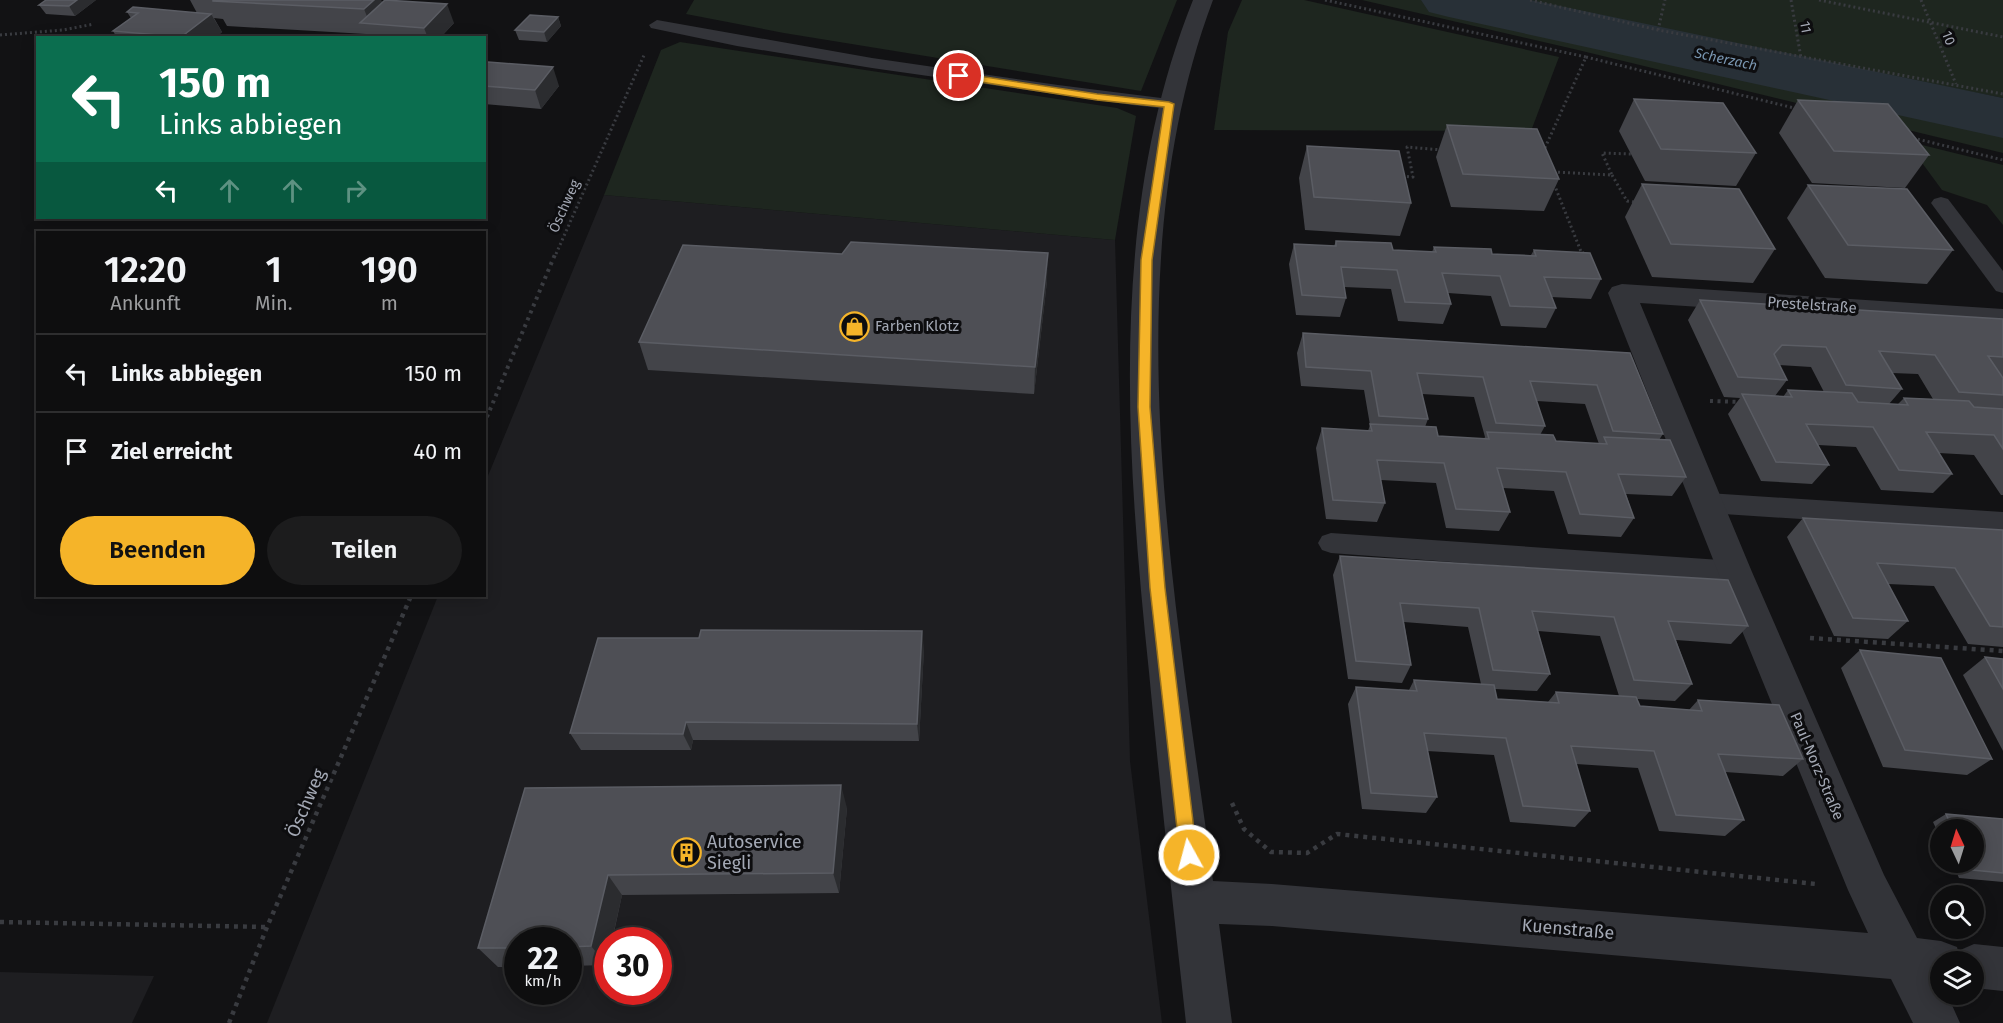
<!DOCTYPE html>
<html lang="de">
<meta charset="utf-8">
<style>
:root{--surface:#0e0e0f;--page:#1c1c1d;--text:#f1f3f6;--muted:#9b9c9e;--line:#2e2e2f;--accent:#f5b429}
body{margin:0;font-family:"Fira Sans",sans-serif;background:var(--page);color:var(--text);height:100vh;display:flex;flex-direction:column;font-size:22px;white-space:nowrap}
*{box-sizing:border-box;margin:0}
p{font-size:20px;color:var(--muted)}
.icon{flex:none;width:33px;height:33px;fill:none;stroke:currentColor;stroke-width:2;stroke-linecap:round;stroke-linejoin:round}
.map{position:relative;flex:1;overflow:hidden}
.drawer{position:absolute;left:36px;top:231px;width:450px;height:366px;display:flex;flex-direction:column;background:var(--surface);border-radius:0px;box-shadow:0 3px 15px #0003,0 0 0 2px var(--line)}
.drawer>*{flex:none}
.guide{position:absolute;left:36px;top:36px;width:450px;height:183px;border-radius:0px;box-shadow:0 3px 15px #0003,0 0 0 2px var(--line);background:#0b6e4f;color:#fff;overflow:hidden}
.needle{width:39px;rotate:356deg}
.controls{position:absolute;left:1930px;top:819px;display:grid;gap:12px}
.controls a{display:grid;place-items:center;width:54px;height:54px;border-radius:50%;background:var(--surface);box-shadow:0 3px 15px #0003,0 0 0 2px var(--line);font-size:30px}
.speed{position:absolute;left:504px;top:927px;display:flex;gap:12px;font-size:30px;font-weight:700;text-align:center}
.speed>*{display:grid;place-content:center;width:78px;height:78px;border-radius:50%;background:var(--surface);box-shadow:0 3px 15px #0003,0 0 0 2px var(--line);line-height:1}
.speed small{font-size:15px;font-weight:400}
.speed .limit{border:9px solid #d22;background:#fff;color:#111}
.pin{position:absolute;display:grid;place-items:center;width:51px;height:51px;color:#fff;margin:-26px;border:3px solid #fff;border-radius:50%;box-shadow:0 2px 6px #0007}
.me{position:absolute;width:66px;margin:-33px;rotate:353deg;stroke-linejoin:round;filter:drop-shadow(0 0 4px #0008)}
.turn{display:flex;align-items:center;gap:21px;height:126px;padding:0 24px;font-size:27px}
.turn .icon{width:78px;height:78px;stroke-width:2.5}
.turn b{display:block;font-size:42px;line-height:51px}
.lanes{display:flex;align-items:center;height:57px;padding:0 24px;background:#0003;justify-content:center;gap:30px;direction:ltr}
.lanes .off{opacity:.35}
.eta{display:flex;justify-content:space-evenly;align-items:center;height:102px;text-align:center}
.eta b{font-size:36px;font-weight:600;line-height:42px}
.primary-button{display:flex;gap:12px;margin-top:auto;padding:12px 24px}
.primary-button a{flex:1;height:69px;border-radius:36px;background:var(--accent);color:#111;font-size:24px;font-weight:600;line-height:69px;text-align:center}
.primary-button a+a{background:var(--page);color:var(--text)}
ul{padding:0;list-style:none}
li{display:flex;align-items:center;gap:18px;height:78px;padding:0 24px;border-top:2px solid var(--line)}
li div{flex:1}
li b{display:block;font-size:22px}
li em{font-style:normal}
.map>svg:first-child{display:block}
.built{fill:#1e1e21;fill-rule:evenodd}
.green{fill:#1e261f}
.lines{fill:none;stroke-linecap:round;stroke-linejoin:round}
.river{fill:#283037;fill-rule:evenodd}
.path-far2{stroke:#393b40;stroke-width:3;stroke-dasharray:2 3;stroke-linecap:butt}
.path-far1{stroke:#393b40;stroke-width:4;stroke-dasharray:3 4.5;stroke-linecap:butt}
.path{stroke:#393b40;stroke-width:4.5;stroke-dasharray:4 5;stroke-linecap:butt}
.lane{fill:#333439;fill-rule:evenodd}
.street{fill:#333439;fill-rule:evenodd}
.wall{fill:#434449;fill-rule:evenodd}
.shaded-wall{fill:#2b2c2f}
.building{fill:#4e4f55;stroke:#5b5d64;stroke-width:1.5}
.route{fill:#f5b429;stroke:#9f751b;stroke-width:1.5}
.labels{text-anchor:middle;stroke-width:6;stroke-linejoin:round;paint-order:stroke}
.far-street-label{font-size:14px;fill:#a3a8b4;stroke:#0d0d0f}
.far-water-label{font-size:14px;font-style:italic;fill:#7996b1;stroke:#0d0d0f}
.street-label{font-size:15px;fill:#a3a8b4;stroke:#0d0d0f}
.poi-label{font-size:15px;fill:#a3a8b4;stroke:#0d0d0f;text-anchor:start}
.near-street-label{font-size:18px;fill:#a3a8b4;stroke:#0d0d0f}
.near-poi-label{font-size:18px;fill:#a3a8b4;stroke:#0d0d0f;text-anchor:start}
</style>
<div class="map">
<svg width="2003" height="1023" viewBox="0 0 2003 1023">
<rect width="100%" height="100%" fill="#121214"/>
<g class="built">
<path d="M604 195 1115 240 1130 761 1162 1023H267L438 596H484L485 483ZM518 940H568V992H518ZM608 940H658V992H608Z"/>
<polygon points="0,972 154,976 132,1023 0,1023"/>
</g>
<g class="green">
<polygon points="694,0 1177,0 1141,91 784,33 686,14"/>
<polygon points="1242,0 1304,0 1559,57 1531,131 1214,130 1228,32"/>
<polygon points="1362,0 1469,0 1798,75 2003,113 2003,153 1578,50"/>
<polygon points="1530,0 2003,0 2003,98 1658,30"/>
<polygon points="680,42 1117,108 1136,116 1115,240 604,195 661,50"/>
<polygon points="1906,141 2003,165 2003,225 1987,205 1942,190"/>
</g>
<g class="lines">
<polygon class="river" points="1421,0 1531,0 2003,98 2003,138 1449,17 1429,12"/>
<g class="path-far2">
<polyline points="1325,0 1586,57 1544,150"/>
<polyline points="1530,0 1658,30 2003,94"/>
<polyline points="1791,0 1801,58"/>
<polyline points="1819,0 2003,37"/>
<polyline points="1921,0 1956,84"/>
<polyline points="1658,30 1665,0"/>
<polyline points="0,35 63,30 94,24"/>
<polyline points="1586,57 1798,109"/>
<polyline points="1913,138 2003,160"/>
<polyline points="1553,172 1612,175 1602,153 1631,154"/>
<polyline points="1612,175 1627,201 1635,202"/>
<polyline points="1402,176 1413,177 1407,147 1442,150"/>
<polyline points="1554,184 1582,254"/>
<polyline points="556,254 645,53"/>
</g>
<g class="path-far1">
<polyline points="1582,252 1583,255"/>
<polyline points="1710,401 1741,402"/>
<polyline points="484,424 556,252"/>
</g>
<g class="path">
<polyline points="1810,638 2003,651"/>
<polyline points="1232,803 1244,829 1271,852 1307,853 1337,834 1816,884"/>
<polyline points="0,922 267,927"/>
<polyline points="229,1023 267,927 411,596"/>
</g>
<g class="lane">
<polygon points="657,20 872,58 1058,85 1169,99 1175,100 1178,104 1175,108 1169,109 1132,105 872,68 737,46 651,28 649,25"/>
<polygon points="1941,197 1948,199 2003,271 2003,293 1996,291 1931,203 1934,199"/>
<polygon points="1708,493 2003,512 2003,532 1708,513 1699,510 1695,503 1699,496"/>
<polygon points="1331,533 1735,561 1744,564 1748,572 1744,580 1735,583 1331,553 1322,550 1318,543 1322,536"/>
</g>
<path class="street" d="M1193 0H1213C1111 271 1176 603 1213 881L1272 884 1868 933 1848 890 1718 572 1608 293 1612 287 1622 284 2003 309V327L1640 303 1752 572 1884 875 1917 938 1941 941 1957 947 1958 951 1974 944 2003 947V991L1974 988V962H1941V994H1947L1960 1023H1913L1891 979 1272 926 1219 924 1232 1023H1186C1173 906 1160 789 1149 672 1126 450 1108 212 1193 0Z"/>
</g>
<g class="wall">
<polygon points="96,0 75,16 46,14 39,5"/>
<polygon points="190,0 381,0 382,3 454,23 440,38 367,38 366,34 227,26 223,19 214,18 222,32 215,38 117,38 113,31 131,18 127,12 197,13"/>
<polygon points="558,17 561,26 547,42 519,40 515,30"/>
<polygon points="484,66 559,86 541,109 484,104"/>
<polygon points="1634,99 1756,153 1736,186 1645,181 1619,131"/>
<polygon points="1798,100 1929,155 1905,188 1812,183 1779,133"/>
<polygon points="1447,125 1559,179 1544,211 1451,207 1436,157"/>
<polygon points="1307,146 1411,203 1400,236 1305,230 1299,178"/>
<polygon points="1642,184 1775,249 1753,283 1652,277 1625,217"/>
<polygon points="1808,185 1953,250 1927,284 1825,278 1787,218"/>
<polygon points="1336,241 1393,250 1432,252 1434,247 1492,254 1531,255 1534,250 1601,279 1591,299 1551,297 1556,308 1546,328 1501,326 1491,296 1448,293 1451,304 1443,324 1398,321 1391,289 1344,287 1346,298 1340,317 1296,315 1289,264 1294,244 1334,246"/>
<polygon points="1047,281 1034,394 648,370 639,342"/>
<path d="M1700 300 2003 319V495H2001L1974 455 1939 453 1952 474 1933 493 1881 490 1856 447 1818 445 1829 465 1812 484 1761 481 1728 414 1740 398 1724 397 1688 320ZM1779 365 1811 367 1824 392 1788 390 1783 397 1775 396 1787 380ZM1892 373 1918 374 1933 399 1904 398 1898 404H1889L1902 389Z"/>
<path d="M1303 333 1630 353 1663 434 1659 440 1686 477 1672 496 1626 494 1634 518 1621 537 1568 534 1554 491 1503 488 1510 512 1499 531 1446 528 1436 483 1381 480 1385 503 1377 522 1326 519 1316 448 1322 428 1368 431 1370 425 1364 390 1301 386 1297 353ZM1422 394 1474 397 1485 437 1484 439 1438 436 1425 427 1428 419ZM1537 401 1585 404 1599 444 1556 441 1540 435 1545 426Z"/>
<polygon points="1803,518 2003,530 2003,647 1968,644 1934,586 1888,584 1908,621 1888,639 1834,636 1787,537"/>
<path d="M1340 556 1748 626 1731 644 1676 640 1692 684 1675 701 1637 699 1640 706 1689 710 1698 700 1803 759 1783 776 1725 772 1744 820 1725 836 1659 831 1638 768 1576 764 1590 811 1575 827 1510 822 1494 755 1427 751 1437 797 1426 813 1362 809 1348 704 1356 687 1409 690 1414 680 1481 684 1468 627 1404 622 1411 665 1402 683 1348 679 1333 575ZM1538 631 1600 636 1619 696 1556 692 1548 702 1497 699 1495 689 1537 691 1550 674Z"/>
<polygon points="924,649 919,741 693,740 691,750 581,750 570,733"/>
<polygon points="1860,650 1992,759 1967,775 1883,767 1841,668"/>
<polygon points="1985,657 2003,659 2003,751 1963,675"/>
<polygon points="525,788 847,808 839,893 622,895 607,965 568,966 568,940 518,940 518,967 498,967 478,948"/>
<polygon points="1946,814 2003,819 2003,882 1959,878 1952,862 1974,862 1974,830 1941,830 1941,839 1933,822"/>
</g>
<g class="shaded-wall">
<polygon points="77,0 96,0 75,16 69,6"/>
<polygon points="374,0 381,0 390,21 370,24 364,9"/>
<polygon points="447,4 454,23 440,38 428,38 424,28"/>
<polygon points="211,14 222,32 215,38 181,38"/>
<polygon points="558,17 561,26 547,42 544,32"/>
<polygon points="553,67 559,86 541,109 535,90"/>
<polygon points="1048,253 1047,281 1034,394 1035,367"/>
<polygon points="922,631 924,649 919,741 917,724"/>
<polygon points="686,722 693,740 691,750 683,734"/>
<polygon points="841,785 847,808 839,893 833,873"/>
<polygon points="608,875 622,895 612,940 608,940 607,965 591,946"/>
</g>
<g class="building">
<polygon points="46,0 77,0 69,6 39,5"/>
<polygon points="213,0 374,0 364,9 213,1"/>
<polygon points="385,0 447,4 424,28 360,23"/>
<polygon points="133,7 211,14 181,37 113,31 138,13 127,12"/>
<polygon points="530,15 558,17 544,32 515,30"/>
<polygon points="488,62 553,67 535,90 484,86 484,66"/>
<polygon points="1634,99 1723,103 1756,153 1661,149"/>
<polygon points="1798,100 1888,104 1929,155 1834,151"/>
<polygon points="1447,125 1537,129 1559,179 1463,174"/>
<polygon points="1307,146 1399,151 1411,203 1314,197"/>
<polygon points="1642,184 1739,189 1775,249 1671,244"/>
<polygon points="1808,185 1907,189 1953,250 1848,245"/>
<polygon points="1336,241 1391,243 1393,250 1436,252 1434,247 1491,249 1492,254 1536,256 1534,250 1590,253 1601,279 1544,277 1556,308 1510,306 1500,276 1442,273 1451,304 1405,302 1397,270 1341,267 1346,298 1302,295 1294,244 1336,246"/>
<polygon points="851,242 1048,253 1035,367 639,342 683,245 842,254"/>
<polygon points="1700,300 2003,319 2003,357 1988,356 2003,378 2003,395 1959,392 1935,355 1879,351 1902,389 1846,385 1826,347 1782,345 1774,354 1787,380 1738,377"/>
<polygon points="1303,333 1630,353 1663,434 1613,431 1597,385 1530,381 1545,426 1496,423 1483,377 1417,373 1428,419 1379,416 1371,371 1306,367"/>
<polygon points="1788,390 1852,393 1858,402 1908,405 1904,398 1969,401 1974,407 2003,409 2003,449 1994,435 1926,432 1952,474 1899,470 1873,427 1806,424 1829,465 1776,462 1742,394 1792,397"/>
<polygon points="1370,424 1436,427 1438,436 1489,439 1487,432 1553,435 1556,441 1607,444 1604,437 1670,440 1686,477 1618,474 1634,518 1580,514 1566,472 1497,468 1510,512 1456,509 1444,463 1377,460 1385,503 1333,500 1322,428 1372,431"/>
<polygon points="1803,518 2003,530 2003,627 1990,626 1955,568 1877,563 1908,621 1853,618"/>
<polygon points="1340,556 1728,580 1748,626 1668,621 1692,684 1634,680 1614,617 1532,611 1550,674 1493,670 1479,608 1400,603 1411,665 1356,661"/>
<polygon points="701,630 922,631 917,724 686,722 683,734 570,733 598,638 699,638"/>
<polygon points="1860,650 1941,658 1992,759 1905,750"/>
<polygon points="1985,657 2003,659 2003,689"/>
<polygon points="1414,680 1494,685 1497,699 1559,703 1556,692 1636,697 1640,706 1702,711 1698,700 1779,705 1803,759 1718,754 1744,820 1676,815 1654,751 1571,746 1590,811 1523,806 1506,738 1424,733 1437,797 1371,793 1356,687 1417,691"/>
<polygon points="841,785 833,873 608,875 591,946 568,947 568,940 518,940 518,948 478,948 525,788"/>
<polygon points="1946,814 2003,819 2003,873 1972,870 1968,862 1974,862 1974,830 1953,830"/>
</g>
<polygon class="route" points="959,73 1097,94 1169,102 1174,104 1152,260 1150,407 1165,588 1197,855 1195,861 1189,863 1183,861 1180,855 1150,588 1138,407 1141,260 1164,107 1097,100 955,78 955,74"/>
<defs>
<symbol id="shop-ring" viewBox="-11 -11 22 22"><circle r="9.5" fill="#0d0d0f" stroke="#f5b429" stroke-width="1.5"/><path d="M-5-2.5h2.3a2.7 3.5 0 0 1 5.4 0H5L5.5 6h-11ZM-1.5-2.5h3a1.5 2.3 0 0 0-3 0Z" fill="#f5b429"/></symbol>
<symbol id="building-ring" viewBox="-11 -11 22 22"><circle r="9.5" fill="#0d0d0f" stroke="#f5b429" stroke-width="1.5"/><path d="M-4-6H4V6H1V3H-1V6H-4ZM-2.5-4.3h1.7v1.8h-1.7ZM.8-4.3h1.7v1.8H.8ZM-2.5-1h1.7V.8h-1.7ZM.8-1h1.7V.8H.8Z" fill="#f5b429"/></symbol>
</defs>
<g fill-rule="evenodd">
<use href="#shop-ring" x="838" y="310" width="33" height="33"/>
<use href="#building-ring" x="670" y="836" width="33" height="33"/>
</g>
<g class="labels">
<g class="far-street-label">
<text transform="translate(1806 27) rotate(80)" y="5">11</text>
<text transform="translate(1949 38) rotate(69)" y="5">10</text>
<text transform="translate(564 206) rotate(-66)" y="5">Öschweg</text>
</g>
<g class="far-water-label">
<text transform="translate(1726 59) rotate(12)" y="5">Scherzach</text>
</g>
<g class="street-label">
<text transform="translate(1812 305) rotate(4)" y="5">Prestelstraße</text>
<text transform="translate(1817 766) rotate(67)" y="5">Paul-Norz-Straße</text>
</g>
<g class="poi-label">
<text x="875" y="331">Farben Klotz</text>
</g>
<g class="near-street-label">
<text transform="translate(306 803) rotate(-67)" y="6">Öschweg</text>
<text transform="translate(1568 929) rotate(5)" y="6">Kuenstraße</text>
</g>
<g class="near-poi-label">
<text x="707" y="848">Autoservice<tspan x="707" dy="21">Siegli</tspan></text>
</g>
</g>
</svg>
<div class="controls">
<a><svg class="needle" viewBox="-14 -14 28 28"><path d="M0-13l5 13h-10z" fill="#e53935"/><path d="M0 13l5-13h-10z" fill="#9b9c9e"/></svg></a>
<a><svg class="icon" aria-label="search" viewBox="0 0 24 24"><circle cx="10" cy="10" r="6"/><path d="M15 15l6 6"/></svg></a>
<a><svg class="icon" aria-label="layers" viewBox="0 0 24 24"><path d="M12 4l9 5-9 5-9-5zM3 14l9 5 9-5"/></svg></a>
</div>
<div class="speed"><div>22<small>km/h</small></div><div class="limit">30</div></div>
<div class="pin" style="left:959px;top:76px;background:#d93025"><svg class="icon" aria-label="arrive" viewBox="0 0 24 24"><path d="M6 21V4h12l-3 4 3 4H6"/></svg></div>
<svg class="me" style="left:1189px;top:855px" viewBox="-20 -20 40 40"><circle r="17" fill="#f5b429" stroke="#fff" stroke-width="3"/><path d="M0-11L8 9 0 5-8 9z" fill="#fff"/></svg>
<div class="guide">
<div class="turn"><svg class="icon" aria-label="left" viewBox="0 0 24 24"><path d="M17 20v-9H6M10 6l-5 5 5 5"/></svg><div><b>150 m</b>Links abbiegen</div></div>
<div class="lanes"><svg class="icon" aria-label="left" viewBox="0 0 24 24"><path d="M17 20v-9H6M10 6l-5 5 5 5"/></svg><svg class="icon off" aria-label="ahead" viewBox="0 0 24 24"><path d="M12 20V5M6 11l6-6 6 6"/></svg><svg class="icon off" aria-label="ahead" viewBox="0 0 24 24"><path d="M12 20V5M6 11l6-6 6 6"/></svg><svg class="icon off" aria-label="right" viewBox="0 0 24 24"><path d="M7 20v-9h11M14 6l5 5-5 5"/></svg></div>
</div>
<section class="drawer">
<div class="eta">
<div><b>12:20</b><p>Ankunft</p></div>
<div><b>1</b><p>Min.</p></div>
<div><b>190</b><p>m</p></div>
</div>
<ul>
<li><svg class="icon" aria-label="left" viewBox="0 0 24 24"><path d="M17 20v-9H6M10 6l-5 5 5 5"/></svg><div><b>Links abbiegen</b></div><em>150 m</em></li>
<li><svg class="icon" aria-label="arrive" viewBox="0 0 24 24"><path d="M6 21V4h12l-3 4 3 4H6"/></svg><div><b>Ziel erreicht</b></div><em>40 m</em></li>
</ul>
<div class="primary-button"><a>Beenden</a><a>Teilen</a></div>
</section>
</div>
